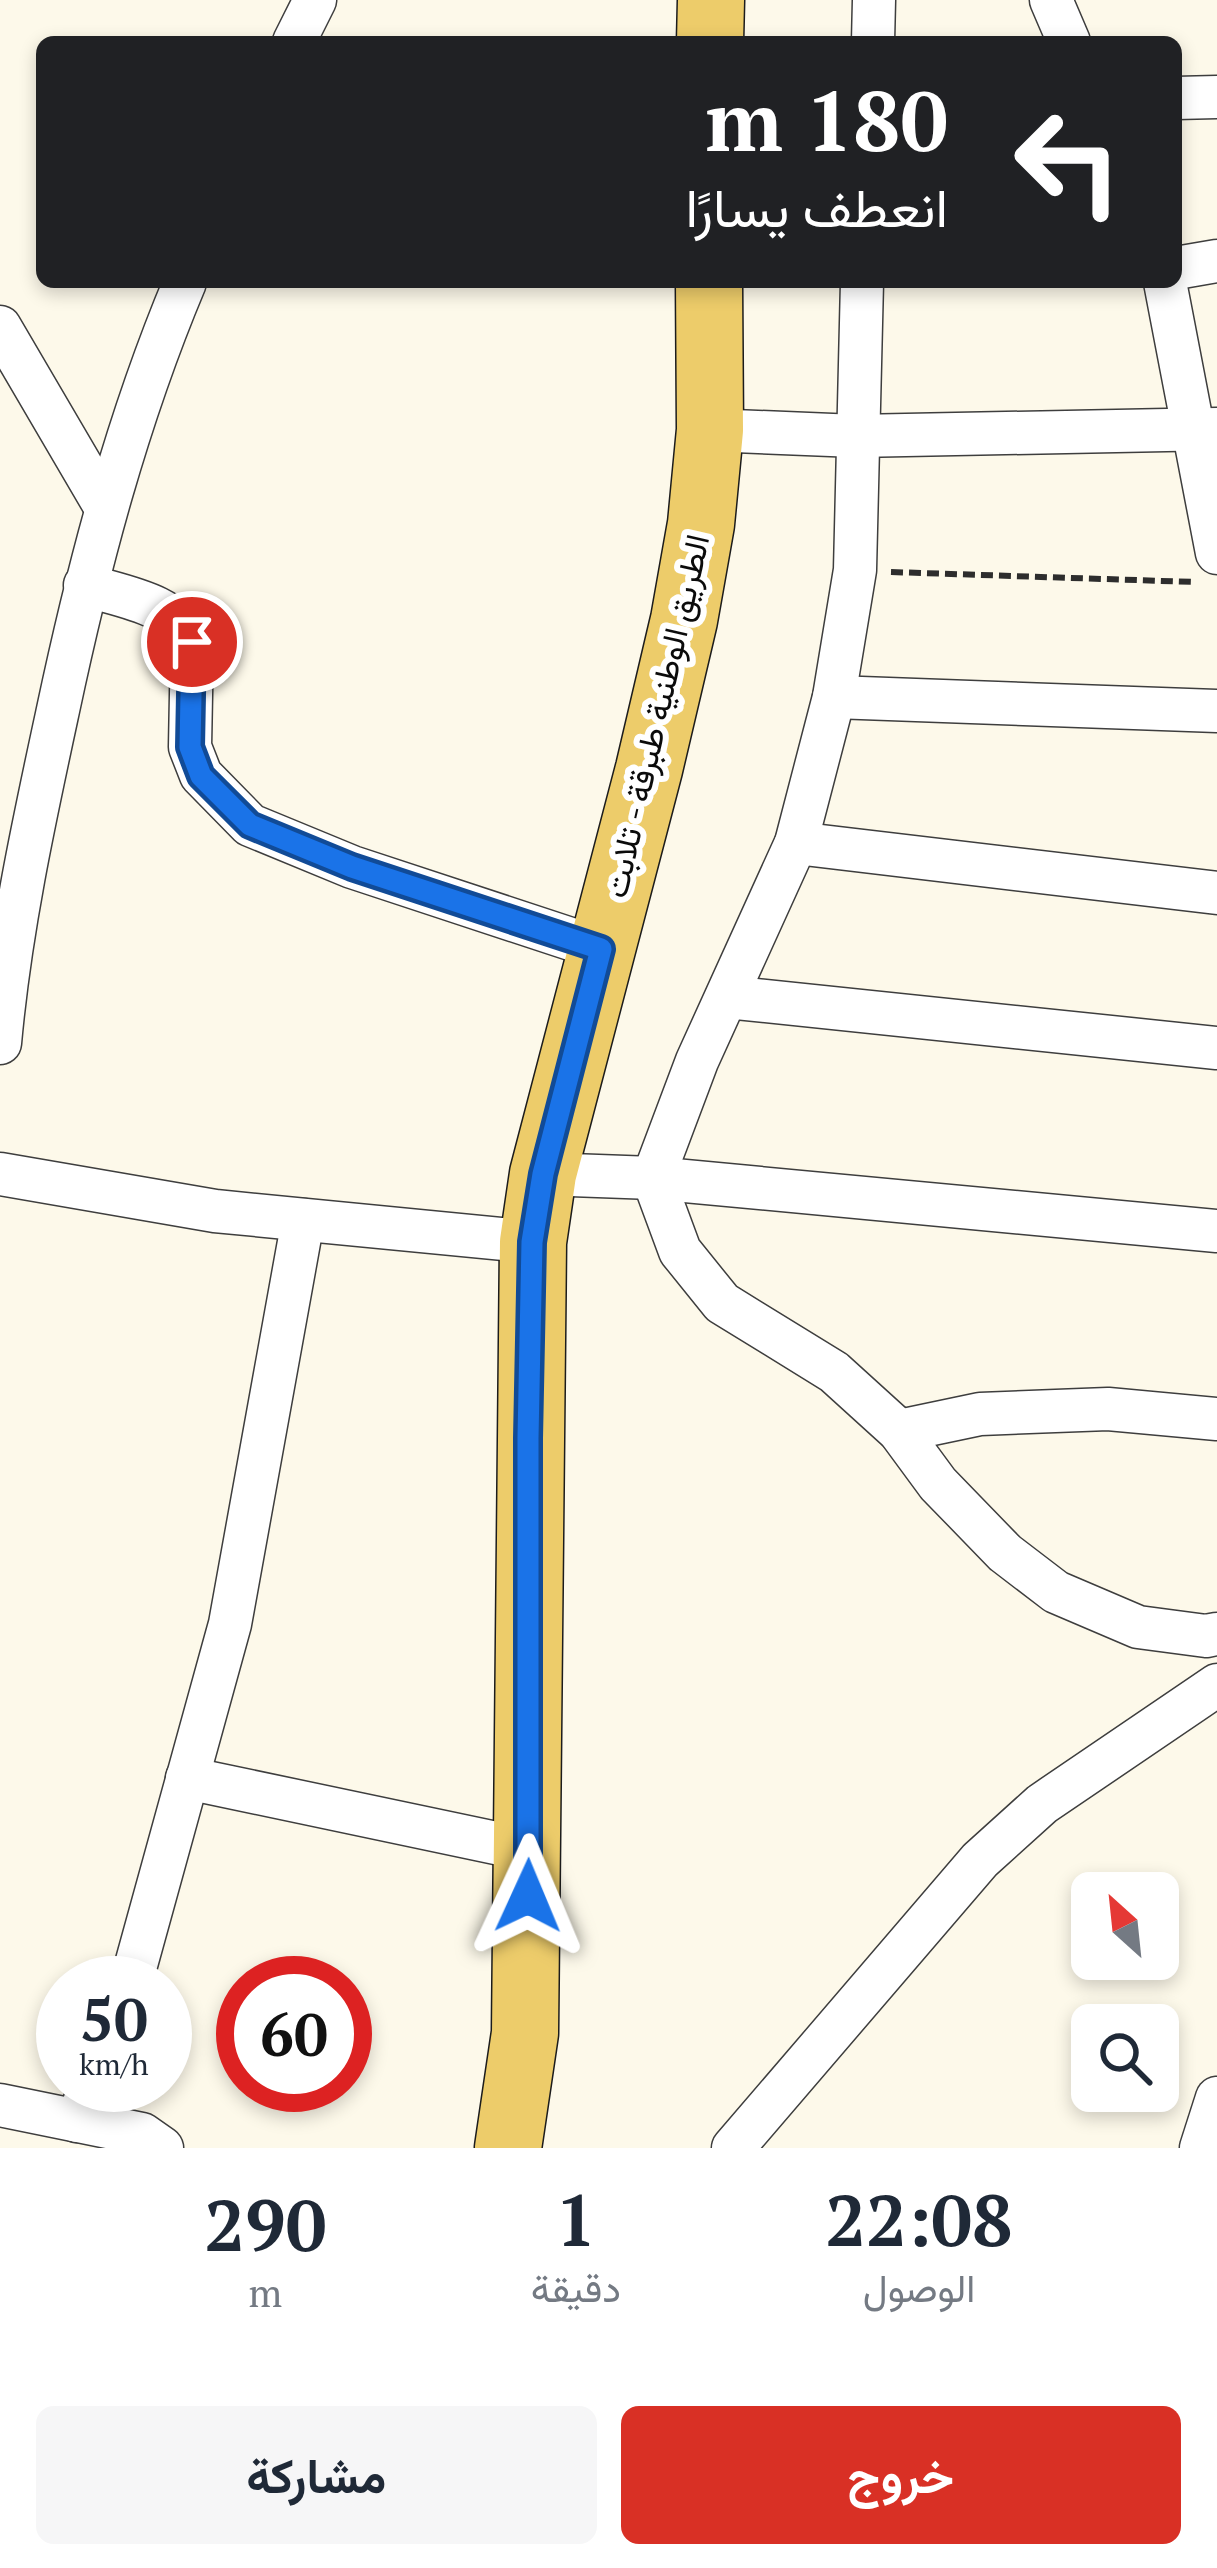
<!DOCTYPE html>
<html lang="ar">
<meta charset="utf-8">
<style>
:root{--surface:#fff;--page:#f6f6f7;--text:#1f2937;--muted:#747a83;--accent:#d93025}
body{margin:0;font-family:"PT Serif",Vazirmatn,serif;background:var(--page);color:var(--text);direction:rtl;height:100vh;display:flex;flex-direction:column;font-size:45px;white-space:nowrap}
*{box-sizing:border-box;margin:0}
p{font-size:39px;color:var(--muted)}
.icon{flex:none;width:66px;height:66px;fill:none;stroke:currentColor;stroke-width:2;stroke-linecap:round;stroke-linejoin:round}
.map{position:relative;height:2148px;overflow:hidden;direction:ltr}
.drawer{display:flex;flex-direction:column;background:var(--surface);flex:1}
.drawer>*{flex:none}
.hud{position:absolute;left:36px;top:36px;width:1146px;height:252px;border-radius:18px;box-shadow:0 6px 18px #0003;direction:rtl;background:#202124;color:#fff;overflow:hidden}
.needle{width:78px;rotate:333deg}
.tools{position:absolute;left:1071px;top:1872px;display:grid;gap:24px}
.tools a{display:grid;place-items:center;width:108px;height:108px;border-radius:18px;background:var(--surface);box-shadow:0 6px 18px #0003;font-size:60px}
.speed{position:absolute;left:36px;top:1956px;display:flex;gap:24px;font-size:60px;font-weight:700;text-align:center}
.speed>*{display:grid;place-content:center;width:156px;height:156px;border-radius:50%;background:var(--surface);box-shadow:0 6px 18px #0003;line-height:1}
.speed small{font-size:30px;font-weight:400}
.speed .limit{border:18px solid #d22;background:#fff;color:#111}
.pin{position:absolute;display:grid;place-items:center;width:102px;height:102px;color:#fff;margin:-51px;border:6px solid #fff;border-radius:50%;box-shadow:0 3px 12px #0007}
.me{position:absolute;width:132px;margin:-66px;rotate:1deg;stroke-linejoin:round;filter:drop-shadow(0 0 9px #0008)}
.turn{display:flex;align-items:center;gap:42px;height:252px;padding:0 36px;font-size:54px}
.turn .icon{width:156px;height:156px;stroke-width:2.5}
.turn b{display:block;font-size:84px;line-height:102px}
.eta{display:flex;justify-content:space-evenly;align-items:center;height:204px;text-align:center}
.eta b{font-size:72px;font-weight:700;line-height:84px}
.action{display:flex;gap:24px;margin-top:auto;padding:24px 36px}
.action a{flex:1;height:138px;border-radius:18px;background:var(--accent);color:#fff;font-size:48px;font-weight:700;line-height:138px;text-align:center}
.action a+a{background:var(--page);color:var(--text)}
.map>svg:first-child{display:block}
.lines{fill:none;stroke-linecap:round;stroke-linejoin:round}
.minor-casing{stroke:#3e3e3e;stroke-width:45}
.primary-casing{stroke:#1c1c1c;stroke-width:69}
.path{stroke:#2d2d2d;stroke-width:6;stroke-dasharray:12 6;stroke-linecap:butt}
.minor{stroke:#fff;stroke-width:42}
.primary{stroke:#edcc6a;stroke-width:66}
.route-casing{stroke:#114b97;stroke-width:30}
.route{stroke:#1a73e8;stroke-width:21}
.labels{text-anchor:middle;stroke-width:12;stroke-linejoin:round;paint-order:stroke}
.street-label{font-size:33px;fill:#0b0b0b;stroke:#fff}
</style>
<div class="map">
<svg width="1217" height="2148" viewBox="0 0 1217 2148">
<rect width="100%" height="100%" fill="#fdf9ea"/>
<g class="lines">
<defs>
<g id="minor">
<polyline points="1051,0 1069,42"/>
<polyline points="294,42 315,0"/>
<polyline points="873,42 874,0"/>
<polyline points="1176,98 1217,97"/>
<polyline points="1176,268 1217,261"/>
<polyline points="862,282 855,570 834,697 796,843 697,1061 653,1178 680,1251 722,1303 834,1372 899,1431 938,1484 1005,1553 1056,1592 1138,1627 1206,1636 1217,1634"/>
<polyline points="1165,282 1217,553"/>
<polyline points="0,327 106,508"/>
<polyline points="710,430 856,436 1217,429"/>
<path d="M85 585C123 597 174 603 192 642L190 747 201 775 250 825 352 867 601 949"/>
<polyline points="834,697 1217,711"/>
<polyline points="796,843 1217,893"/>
<polyline points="727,997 1217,1048"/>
<path d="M0 1043C10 931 34 821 58 710 89 564 127 420 185 282"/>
<polyline points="0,1174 215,1211 533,1242"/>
<polyline points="543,1174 653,1178 1217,1231"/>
<polyline points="899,1431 980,1414 1108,1409 1217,1419"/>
<polyline points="187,1778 529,1850"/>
<polyline points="131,1983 230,1624 303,1220"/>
<polyline points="0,2105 142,2134 162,2148"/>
<polyline points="77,2121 91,2085"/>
<polyline points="733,2148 980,1860 1042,1804 1217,1685"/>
<polyline points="1201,2148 1217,2098"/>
</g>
<g id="primary">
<polyline points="710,42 711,0"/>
<polyline points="508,2148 525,2033 533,1242 543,1174 649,769 684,620 701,524 710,430 709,282"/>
</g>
</defs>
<use href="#minor" class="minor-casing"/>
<use href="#primary" class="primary-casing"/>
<polyline class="path" points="891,572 1195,582"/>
<use href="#minor" class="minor"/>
<use href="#primary" class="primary"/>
</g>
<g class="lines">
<defs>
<polyline id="route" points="192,642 190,747 201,776 250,825 352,867 601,949 543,1174 532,1242 528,1438 528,1896"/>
</defs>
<use href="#route" class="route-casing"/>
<use href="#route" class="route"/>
</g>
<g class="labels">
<g class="street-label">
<text transform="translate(656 716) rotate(-77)" y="12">الطريق الوطنية طبرقة - تلابت</text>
</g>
</g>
</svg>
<div class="tools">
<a><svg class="needle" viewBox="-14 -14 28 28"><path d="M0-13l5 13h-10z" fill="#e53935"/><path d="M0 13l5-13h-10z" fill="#747a83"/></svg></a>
<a><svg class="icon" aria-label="search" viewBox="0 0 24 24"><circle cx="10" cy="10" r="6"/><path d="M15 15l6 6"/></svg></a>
</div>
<div class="speed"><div>50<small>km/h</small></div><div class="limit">60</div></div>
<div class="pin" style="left:192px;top:642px;background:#d93025"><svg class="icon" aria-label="arrive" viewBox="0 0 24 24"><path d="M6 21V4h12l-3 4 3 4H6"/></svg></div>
<svg class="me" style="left:528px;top:1896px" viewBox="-20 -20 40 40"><path d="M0-17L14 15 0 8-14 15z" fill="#1a73e8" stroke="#fff" stroke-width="4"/></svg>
<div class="hud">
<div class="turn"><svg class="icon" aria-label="left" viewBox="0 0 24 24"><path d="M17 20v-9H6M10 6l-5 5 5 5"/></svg><div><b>180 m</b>انعطف يسارًا</div></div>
</div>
</div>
<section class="drawer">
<div class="eta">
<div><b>22:08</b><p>الوصول</p></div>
<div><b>1</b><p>دقيقة</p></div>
<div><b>290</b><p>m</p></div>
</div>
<div class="action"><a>خروج</a><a>مشاركة</a></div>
</section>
